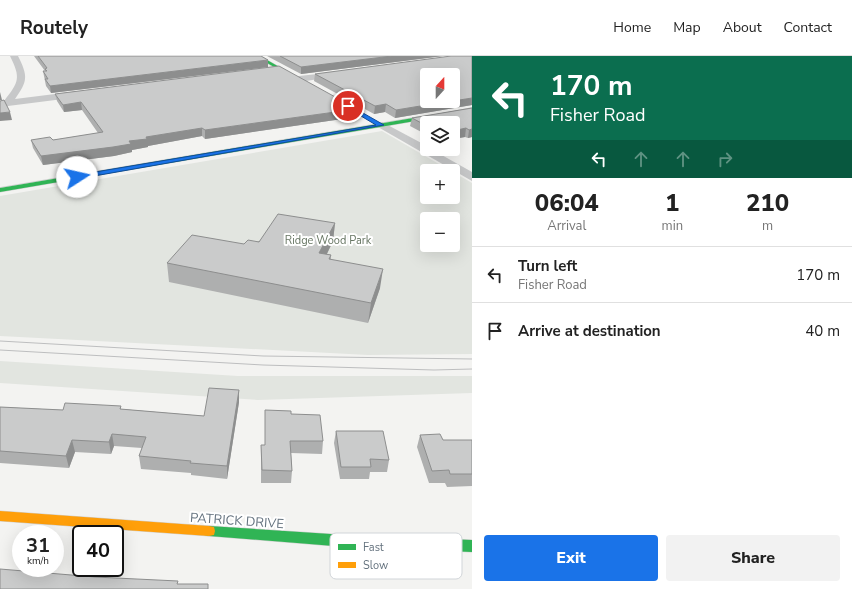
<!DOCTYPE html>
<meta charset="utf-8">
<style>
:root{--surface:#fff;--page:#f2f2f2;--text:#222;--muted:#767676;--line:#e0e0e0;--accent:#1a73e8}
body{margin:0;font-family:"Nunito Sans",sans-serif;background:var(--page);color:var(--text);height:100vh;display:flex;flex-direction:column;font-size:15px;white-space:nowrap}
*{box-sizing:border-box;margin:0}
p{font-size:13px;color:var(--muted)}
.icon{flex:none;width:22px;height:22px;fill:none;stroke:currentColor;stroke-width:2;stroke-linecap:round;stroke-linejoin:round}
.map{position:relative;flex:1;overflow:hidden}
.sheet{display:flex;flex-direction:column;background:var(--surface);width:380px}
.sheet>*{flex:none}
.hud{background:#0b6e4f;color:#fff;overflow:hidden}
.needle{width:26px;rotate:21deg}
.fabs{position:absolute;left:420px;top:12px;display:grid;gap:8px}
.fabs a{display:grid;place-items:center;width:40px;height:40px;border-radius:4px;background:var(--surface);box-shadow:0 4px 16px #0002;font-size:20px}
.speed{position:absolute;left:12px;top:469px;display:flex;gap:8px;font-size:20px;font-weight:700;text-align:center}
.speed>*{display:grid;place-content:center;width:52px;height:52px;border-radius:50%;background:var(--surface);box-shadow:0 4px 16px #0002;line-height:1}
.speed small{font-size:10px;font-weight:400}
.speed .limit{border:2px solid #111;border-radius:6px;background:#fff;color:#111}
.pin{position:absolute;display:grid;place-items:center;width:34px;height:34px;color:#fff;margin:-17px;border:2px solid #fff;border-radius:50%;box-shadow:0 1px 4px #0007}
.me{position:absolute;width:44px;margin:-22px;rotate:80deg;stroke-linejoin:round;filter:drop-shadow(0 0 3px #0008)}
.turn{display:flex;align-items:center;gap:14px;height:84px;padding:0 12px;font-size:18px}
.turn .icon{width:52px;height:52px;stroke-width:2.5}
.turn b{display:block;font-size:28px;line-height:34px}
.lanes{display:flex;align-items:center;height:38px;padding:0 12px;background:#0003;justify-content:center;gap:20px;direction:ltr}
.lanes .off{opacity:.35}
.eta{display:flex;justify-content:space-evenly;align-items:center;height:68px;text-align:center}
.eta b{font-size:24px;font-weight:800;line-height:28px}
.button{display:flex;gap:8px;margin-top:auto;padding:8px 12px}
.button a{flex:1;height:46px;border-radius:4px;background:var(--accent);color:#fff;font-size:16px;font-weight:800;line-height:46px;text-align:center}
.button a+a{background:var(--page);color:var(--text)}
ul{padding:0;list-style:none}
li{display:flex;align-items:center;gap:12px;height:56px;padding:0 12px;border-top:1px solid var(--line)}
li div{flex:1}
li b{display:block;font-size:15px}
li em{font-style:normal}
header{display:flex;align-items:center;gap:24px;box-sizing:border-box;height:56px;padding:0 20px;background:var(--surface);border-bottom:1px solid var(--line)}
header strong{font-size:19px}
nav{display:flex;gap:22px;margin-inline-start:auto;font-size:14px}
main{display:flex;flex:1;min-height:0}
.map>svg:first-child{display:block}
.green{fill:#e2e5e0;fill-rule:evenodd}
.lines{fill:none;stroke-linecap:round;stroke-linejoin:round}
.fast-casing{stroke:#cfcfcf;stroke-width:1}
.slow-casing{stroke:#cfcfcf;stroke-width:1}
.street{fill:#c7c8c9;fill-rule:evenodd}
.fast{fill:#30b455;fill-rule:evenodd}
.slow{fill:#ff9f0a;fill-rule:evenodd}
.tram{stroke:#bdbebf;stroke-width:1}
.wall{fill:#aeafaf}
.shaded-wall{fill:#8d8e8e}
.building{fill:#cacbcb;stroke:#8d8e8e}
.route{fill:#1a73e8;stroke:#114b97}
.labels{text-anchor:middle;stroke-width:4;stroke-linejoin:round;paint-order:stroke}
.park-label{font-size:11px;fill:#677663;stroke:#fff}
.near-street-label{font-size:13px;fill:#65737f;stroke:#fff}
.key{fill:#fff;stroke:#d1d5d9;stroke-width:1}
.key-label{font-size:11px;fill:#65737f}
</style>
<header>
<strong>Routely</strong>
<nav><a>Home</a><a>Map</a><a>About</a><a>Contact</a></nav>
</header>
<main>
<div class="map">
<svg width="472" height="533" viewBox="0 0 472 533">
<rect width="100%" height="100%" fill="#f3f3f1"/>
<g class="green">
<path d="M382 75 451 115H427V141H453V116L472 127V298L368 299 0 280V140ZM427 163H453V189H427Z"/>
<polygon points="0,305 238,320 472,320 472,337 258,344 0,327"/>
</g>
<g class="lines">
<defs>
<g id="fast">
<polygon points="255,0 260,0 304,25 300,26"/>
<polygon points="419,61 422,63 421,64 0,136 0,132"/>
<polygon points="209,470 346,479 472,484 472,496 346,491 209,480 204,479 203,475 204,471"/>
</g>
<g id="slow">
<polygon points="472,52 472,56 419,65 416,63"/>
<polygon points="0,455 209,470 214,471 215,475 214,479 209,480 0,465"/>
</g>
</defs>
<use href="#fast" class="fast-casing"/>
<use href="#slow" class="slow-casing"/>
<g class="street">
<path d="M10 0H18C28 20 28 25 15 43L79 35 83 38 79 41 0 51V45H4C19 26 21 22 10 0Z"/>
<polygon points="336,16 340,18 339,20 299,26 295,23 299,20"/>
<polygon points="382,66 427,90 427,93 431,93 472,116 472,125 378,71 377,69 378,67"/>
</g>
<use href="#fast" class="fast"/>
<use href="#slow" class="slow"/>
<g class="tram">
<polyline points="0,285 263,300 472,303"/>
<polyline points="0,294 263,309 434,314 472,313"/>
</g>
</g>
<g class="wall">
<polygon points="34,0 261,0 268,4 268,11 51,37 46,30 43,15 45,15"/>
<polygon points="267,0 443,0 301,18"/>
<polygon points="472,0 472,49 395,62 385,56 374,58 314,25 315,18"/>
<polygon points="55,38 357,53 356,61 205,83 202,80 148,90 148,91 132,94 132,96 114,100 43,109 33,92 31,84 53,84 98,77 82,54 64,56 57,45"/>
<polygon points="472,52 472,81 468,82 465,81 453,83 453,67 427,67 427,79 410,70 412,62"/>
<polygon points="335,167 333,185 327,198 331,199 331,204 380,232 368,267 169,226 167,207"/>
<polygon points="239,334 239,346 227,423 191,419 191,417 141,413 139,400 142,392 114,390 111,398 75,396 69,412 0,407 0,351 63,354 121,350 121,353 204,360"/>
<polygon points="265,354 291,358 323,385 322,398 291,397 292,415 291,427 261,427 261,389 265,389"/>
<polygon points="336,375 389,404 387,416 370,416 369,423 340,423 334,387"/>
<polygon points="420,379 443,384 472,384 472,430 447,431 445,427 429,427 417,391"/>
</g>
<g class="shaded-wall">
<polygon points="392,0 443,0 301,18 301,11"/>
<polygon points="268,4 268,11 51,37 50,30"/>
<polygon points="0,36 2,44 0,44"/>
<polygon points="472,42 472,49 395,62 396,54"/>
<polygon points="81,46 82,54 64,56 63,49"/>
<polygon points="386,48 385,56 374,58 375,50"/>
<polygon points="357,53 356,61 205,83 205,74"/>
<polygon points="10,56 12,64 0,65 0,57"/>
<polygon points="202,72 202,80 148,90 148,91 132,94 132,96 114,100 43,109 41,100 129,85 146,81"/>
<polygon points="466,72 465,81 453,83 453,75"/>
<polygon points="472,73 472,81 468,82 469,74"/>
<polygon points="335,167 333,185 318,216 319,197"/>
<polygon points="383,213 380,232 368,267 371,247"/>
<polygon points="239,334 239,346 227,423 227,410"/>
<polygon points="112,378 114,390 111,398 109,386"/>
<polygon points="72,384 75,396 69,412 66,400"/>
</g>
<g class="building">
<polygon points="38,0 261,0 268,4 50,30 45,23 48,23 43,15 47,15 45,13 47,12"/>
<polygon points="280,0 392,0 301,11"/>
<polygon points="451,0 472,0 472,42 453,45 453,19 427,19 427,45 451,45 396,54 386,48 375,50 315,18"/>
<polygon points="279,10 357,53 205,74 202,72 146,81 147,83 129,85 131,88 113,91 41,100 31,84 50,81 53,84 103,76 81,46 63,49 55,38"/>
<polygon points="4,44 10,56 0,57 0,45"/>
<polygon points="472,52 472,73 469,74 466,72 453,75 453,67 427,67 427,70 412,62"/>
<polygon points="278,158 335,167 319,197 331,199 329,203 383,213 371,247 167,207 192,179 244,188 248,184 259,186"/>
<polygon points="209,332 239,334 227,410 190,407 191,405 139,400 146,381 112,378 109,386 72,384 66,400 0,395 0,351 63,354 65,347 121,350 120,353 204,360"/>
<polygon points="265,354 291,355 291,358 320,359 323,385 290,385 292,415 262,414 261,389 265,389"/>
<polygon points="336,375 383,375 389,404 370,403 371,411 341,411"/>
<polygon points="440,378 443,384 472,384 472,418 450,418 449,414 432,415 420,379"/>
<polygon points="0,513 95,521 178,525 177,528 208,528 208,533 0,533"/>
</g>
<polygon class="route" points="346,49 349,49 384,69 77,123 74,121 77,119 376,69 346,51"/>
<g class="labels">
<g class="park-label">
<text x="328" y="188">Ridge Wood Park</text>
</g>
<g class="near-street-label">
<text transform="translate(237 464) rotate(4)" y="5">PATRICK DRIVE</text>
</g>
</g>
<rect x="330" y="477" width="132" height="46" rx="6" class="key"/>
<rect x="338" y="488" width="18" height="6" fill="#30b455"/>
<rect x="338" y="506" width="18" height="6" fill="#ff9f0a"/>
<g class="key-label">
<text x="363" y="495">Fast</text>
<text x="363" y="513">Slow</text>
</g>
</svg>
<div class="fabs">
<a><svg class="needle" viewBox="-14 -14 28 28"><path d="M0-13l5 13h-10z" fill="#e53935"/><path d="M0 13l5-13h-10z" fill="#767676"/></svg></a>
<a><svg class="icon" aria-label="layers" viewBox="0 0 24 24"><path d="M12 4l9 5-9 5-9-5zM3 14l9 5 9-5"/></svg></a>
<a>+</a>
<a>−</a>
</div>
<div class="speed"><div>31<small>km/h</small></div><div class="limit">40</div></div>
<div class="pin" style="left:348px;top:50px;background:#d93025"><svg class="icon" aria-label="arrive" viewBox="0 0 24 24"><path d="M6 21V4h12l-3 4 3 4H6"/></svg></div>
<svg class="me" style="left:77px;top:121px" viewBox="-20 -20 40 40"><circle r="19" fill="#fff"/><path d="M0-13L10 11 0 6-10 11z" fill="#1a73e8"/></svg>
</div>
<section class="sheet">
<div class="hud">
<div class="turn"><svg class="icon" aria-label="left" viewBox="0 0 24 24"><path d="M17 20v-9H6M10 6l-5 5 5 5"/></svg><div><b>170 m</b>Fisher Road</div></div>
<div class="lanes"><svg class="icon" aria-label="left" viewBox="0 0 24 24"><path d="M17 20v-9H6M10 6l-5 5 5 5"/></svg><svg class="icon off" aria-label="ahead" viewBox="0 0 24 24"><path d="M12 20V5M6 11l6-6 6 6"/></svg><svg class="icon off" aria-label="ahead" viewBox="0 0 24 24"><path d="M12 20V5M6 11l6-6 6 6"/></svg><svg class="icon off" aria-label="right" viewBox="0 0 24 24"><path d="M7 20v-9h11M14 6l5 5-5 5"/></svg></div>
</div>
<div class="eta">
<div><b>06:04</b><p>Arrival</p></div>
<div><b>1</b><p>min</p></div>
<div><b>210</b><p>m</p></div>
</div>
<ul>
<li><svg class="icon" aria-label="left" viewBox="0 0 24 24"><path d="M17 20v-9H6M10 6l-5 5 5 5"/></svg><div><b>Turn left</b><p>Fisher Road</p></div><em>170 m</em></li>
<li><svg class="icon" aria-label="arrive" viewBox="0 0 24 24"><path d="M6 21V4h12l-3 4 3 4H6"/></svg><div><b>Arrive at destination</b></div><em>40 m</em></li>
</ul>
<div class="button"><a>Exit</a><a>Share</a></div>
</section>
</main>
